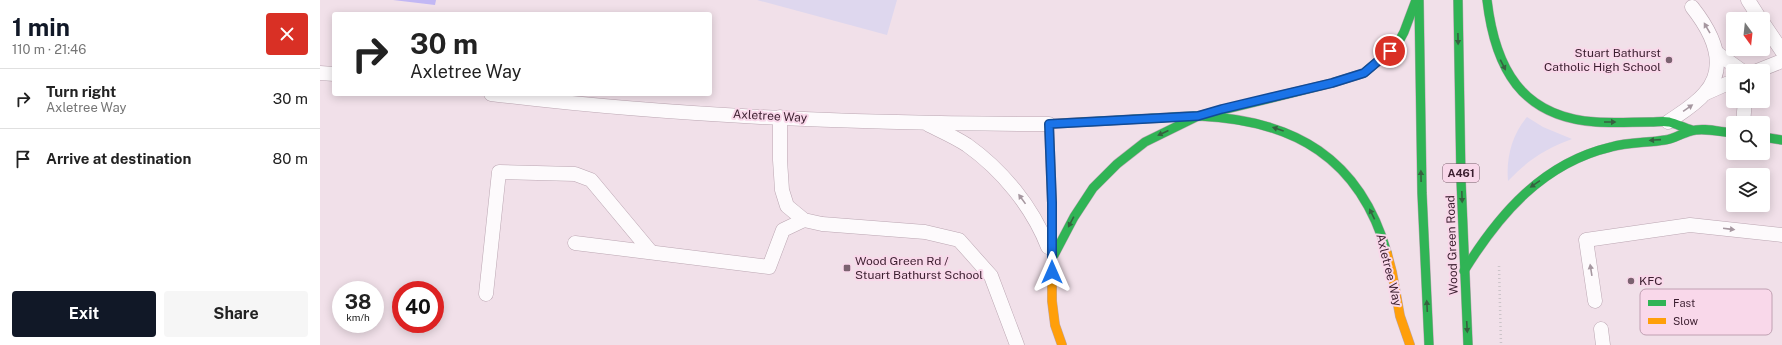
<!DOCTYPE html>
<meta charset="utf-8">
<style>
:root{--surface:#fff;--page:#f6f6f6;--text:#222;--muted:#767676;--line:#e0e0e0;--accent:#111827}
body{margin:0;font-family:"Public Sans",sans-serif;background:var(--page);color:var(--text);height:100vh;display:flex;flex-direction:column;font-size:15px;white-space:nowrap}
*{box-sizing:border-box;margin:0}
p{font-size:13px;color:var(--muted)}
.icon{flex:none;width:22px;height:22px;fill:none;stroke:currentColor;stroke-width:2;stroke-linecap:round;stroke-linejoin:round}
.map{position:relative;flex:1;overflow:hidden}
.panel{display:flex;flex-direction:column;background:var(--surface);width:320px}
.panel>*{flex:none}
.hud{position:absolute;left:12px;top:12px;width:380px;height:84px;border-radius:4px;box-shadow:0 2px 10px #0003;background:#fff;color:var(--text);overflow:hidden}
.needle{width:26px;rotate:165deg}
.fabs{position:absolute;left:1406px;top:12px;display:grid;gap:8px}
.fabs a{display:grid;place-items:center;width:44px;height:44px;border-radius:4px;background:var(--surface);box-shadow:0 2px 10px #0003;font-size:20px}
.speed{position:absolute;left:12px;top:281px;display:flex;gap:8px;font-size:20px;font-weight:700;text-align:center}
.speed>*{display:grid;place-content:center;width:52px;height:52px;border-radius:50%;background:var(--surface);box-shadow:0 2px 10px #0003;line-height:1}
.speed small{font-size:10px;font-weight:400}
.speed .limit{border:6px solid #d22;background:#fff;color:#111}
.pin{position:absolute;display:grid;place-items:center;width:34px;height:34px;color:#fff;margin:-17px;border:2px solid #fff;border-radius:50%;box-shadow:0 1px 4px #0007}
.me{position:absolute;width:44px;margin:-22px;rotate:0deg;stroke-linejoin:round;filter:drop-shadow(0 0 3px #0008)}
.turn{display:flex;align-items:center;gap:14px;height:84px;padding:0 12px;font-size:18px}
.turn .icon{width:52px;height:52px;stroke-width:2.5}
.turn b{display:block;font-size:28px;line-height:34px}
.round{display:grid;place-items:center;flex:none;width:42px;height:42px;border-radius:4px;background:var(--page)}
.summary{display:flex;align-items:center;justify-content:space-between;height:68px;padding:0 12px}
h1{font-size:24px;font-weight:700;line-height:30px;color:var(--accent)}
.button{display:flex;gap:8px;margin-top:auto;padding:8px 12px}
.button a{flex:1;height:46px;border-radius:4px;background:var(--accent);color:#fff;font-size:16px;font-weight:700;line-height:46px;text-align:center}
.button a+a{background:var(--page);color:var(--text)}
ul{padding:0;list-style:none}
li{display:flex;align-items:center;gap:12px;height:60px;padding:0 12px;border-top:1px solid var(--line)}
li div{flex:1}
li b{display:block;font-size:15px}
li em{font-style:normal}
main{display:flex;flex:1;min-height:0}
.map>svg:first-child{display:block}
.green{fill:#ded7ee}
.forest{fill:#c2b7f4}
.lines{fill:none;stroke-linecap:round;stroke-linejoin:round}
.lane-casing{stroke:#bba6b2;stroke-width:15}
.fast-casing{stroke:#bba6b2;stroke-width:10}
.slow-casing{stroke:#bba6b2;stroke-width:10}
.path{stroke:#ccc4c9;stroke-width:2.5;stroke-dasharray:1 3;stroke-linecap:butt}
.lane{stroke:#fdfafc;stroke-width:14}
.fast{stroke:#30b455;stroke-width:9}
.slow{stroke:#ff9f0a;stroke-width:9}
.oneway{fill:#a697a0}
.oneway2{fill:#366240}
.route-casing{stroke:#114b97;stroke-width:10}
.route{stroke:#1a73e8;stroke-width:7}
.poi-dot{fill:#7b6270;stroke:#f9d8ea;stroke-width:1.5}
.labels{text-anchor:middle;stroke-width:4;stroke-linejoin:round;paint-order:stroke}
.shield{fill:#f9d8ea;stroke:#745667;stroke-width:1}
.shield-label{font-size:11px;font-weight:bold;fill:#3b1e2f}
.poi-label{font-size:12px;fill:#3b1e2f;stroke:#f9d8ea;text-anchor:start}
.street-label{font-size:12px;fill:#3b1e2f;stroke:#f9d8ea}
.key{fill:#f9d8ea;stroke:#c0a0b2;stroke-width:1}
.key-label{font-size:11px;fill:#3b1e2f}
</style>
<main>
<section class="panel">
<div class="summary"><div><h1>1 min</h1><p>110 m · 21:46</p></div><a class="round" style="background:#d93025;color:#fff"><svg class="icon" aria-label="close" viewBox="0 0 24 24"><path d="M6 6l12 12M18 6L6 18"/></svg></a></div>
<ul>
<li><svg class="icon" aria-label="right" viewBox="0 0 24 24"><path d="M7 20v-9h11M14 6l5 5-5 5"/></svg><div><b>Turn right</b><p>Axletree Way</p></div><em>30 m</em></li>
<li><svg class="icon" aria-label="arrive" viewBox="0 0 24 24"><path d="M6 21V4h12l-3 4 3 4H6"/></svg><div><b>Arrive at destination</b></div><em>80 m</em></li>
</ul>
<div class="button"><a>Exit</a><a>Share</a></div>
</section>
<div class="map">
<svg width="1462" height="345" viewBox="0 0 1462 345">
<rect width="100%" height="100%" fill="#f1e0e9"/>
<g class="green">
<polygon points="437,0 577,0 567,35"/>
<path d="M1207 117 1223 127 1252 139C1225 149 1208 160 1188 181 1186 158 1192 134 1207 117Z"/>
</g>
<polygon class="forest" points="73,0 116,0 115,5"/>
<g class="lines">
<defs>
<g id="lane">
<polyline points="1428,0 1440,19"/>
<polyline points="1443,23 1462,51"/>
<polyline points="1397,53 1422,71"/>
<polyline points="1437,71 1462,61"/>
<polyline points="0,73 14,74"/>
<polyline points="1386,93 1413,81"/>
<path d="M171 94C356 117 543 124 729 124"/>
<polyline points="460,117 460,160 462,190 467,206 484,220 502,224 605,232 639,240 671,276 697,345"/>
<path d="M1348 122C1361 113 1375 105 1385 93 1410 65 1391 31 1372 7"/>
<polyline points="1423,123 1425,101"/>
<path d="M609 125C621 131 635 137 647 145 682 170 712 206 728 247"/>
<polyline points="255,243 449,267 463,230 484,220"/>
<polyline points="166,294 179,172 255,174 271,180 331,252"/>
<polyline points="1275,301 1266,240 1370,225 1462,235"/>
<polyline points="1281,329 1283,345"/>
</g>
<g id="fast">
<polyline points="1099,0 1102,193 1109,345"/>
<polyline points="1138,0 1141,180 1148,345"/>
<path d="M1167 0C1175 68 1201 117 1276 122 1294 123 1313 122 1331 122 1337 122 1343 121 1349 122 1357 124 1364 128 1372 130"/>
<path d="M763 122C788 121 814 119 839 118 852 117 866 116 879 116 974 120 1040 158 1067 253"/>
<polyline points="1443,137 1462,140"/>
<polyline points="734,255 754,217 773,188 797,164 825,142 878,116 1012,83 1044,73 1077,45 1084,32 1096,0"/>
<path d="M1144 271C1179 214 1223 163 1291 147 1308 142 1327 143 1345 140 1354 139 1362 133 1371 131 1383 127 1400 132 1413 133"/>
</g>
<g id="slow">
<polyline points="1067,253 1072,272 1080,316 1090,345"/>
<polyline points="742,345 735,325 732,301 732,203 729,124 763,122"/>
</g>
</defs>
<use href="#lane" class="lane-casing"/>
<use href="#fast" class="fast-casing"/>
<use href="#slow" class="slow-casing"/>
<polyline class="path" points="1179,266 1181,345"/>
<use href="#lane" class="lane"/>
<use href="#fast" class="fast"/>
<use href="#slow" class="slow"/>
</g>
<defs><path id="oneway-solid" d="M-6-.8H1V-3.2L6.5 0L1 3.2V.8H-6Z"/></defs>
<g class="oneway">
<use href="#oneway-solid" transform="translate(1387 28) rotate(-120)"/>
<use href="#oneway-solid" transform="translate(1368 108) rotate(-35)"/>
<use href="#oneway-solid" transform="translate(702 199) rotate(-126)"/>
<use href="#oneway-solid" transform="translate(1409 229) rotate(7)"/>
<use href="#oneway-solid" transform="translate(1271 270) rotate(-99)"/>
</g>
<g class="oneway2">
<use href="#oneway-solid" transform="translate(1138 39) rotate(89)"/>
<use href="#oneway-solid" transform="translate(1183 65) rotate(63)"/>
<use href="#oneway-solid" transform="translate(1290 122)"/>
<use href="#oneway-solid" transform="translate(958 129) rotate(-161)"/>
<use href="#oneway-solid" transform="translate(843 133) rotate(155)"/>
<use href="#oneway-solid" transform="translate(1335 140) rotate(176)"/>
<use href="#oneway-solid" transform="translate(1101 176) rotate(-91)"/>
<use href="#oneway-solid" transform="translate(1215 184) rotate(146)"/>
<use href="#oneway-solid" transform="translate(1142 197) rotate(88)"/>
<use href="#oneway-solid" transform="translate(1052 214) rotate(-116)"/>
<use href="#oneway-solid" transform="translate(751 222) rotate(118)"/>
<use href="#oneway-solid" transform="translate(1107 306) rotate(-93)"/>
<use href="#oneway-solid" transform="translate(1147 327) rotate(87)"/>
</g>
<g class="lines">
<defs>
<polyline id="route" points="732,272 732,203 729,124 878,116 902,109 1012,83 1044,73 1070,51"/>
</defs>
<use href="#route" class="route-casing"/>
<use href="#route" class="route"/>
</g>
<g class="poi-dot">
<circle cx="1349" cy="60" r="4"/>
<rect x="523" y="264" width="8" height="8" rx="2"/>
<circle cx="1311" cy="281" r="4"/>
</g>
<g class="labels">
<rect class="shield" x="1123" y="164" width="36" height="18" rx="3"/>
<g class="shield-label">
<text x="1141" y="177">A461</text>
</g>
<g class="poi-label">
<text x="1341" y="57" text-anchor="end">Stuart Bathurst<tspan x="1341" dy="14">Catholic High School</tspan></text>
<text x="535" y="265">Wood Green Rd /<tspan x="535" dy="14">Stuart Bathurst School</tspan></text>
<text x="1319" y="285">KFC</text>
</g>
<g class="street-label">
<text transform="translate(450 116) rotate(3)" y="4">Axletree Way</text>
<text transform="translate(1132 245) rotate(-92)" y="4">Wood Green Road</text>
<text transform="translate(1069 270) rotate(76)" y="4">Axletree Way</text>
</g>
</g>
<rect x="1320" y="289" width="132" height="46" rx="6" class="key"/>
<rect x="1328" y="300" width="18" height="6" fill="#30b455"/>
<rect x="1328" y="318" width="18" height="6" fill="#ff9f0a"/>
<g class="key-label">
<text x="1353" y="307">Fast</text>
<text x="1353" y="325">Slow</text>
</g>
</svg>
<div class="fabs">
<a><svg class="needle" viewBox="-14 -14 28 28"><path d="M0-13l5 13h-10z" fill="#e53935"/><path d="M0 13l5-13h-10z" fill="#767676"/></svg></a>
<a><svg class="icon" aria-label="sound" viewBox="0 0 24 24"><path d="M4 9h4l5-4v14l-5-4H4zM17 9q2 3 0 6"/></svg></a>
<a><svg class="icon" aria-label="search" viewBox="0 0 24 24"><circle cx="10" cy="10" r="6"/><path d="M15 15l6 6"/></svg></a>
<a><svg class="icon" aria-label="layers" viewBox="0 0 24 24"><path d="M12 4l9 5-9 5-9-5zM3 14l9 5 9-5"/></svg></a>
</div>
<div class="speed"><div>38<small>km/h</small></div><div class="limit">40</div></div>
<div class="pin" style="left:1070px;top:51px;background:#d93025"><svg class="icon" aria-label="arrive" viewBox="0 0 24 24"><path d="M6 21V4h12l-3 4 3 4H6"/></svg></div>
<svg class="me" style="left:732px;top:272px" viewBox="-20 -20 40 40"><path d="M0-17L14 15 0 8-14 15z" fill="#1a73e8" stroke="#fff" stroke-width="4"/></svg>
<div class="hud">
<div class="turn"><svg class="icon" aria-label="right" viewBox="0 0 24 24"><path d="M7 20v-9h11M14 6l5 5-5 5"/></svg><div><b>30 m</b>Axletree Way</div></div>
</div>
</div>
</main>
